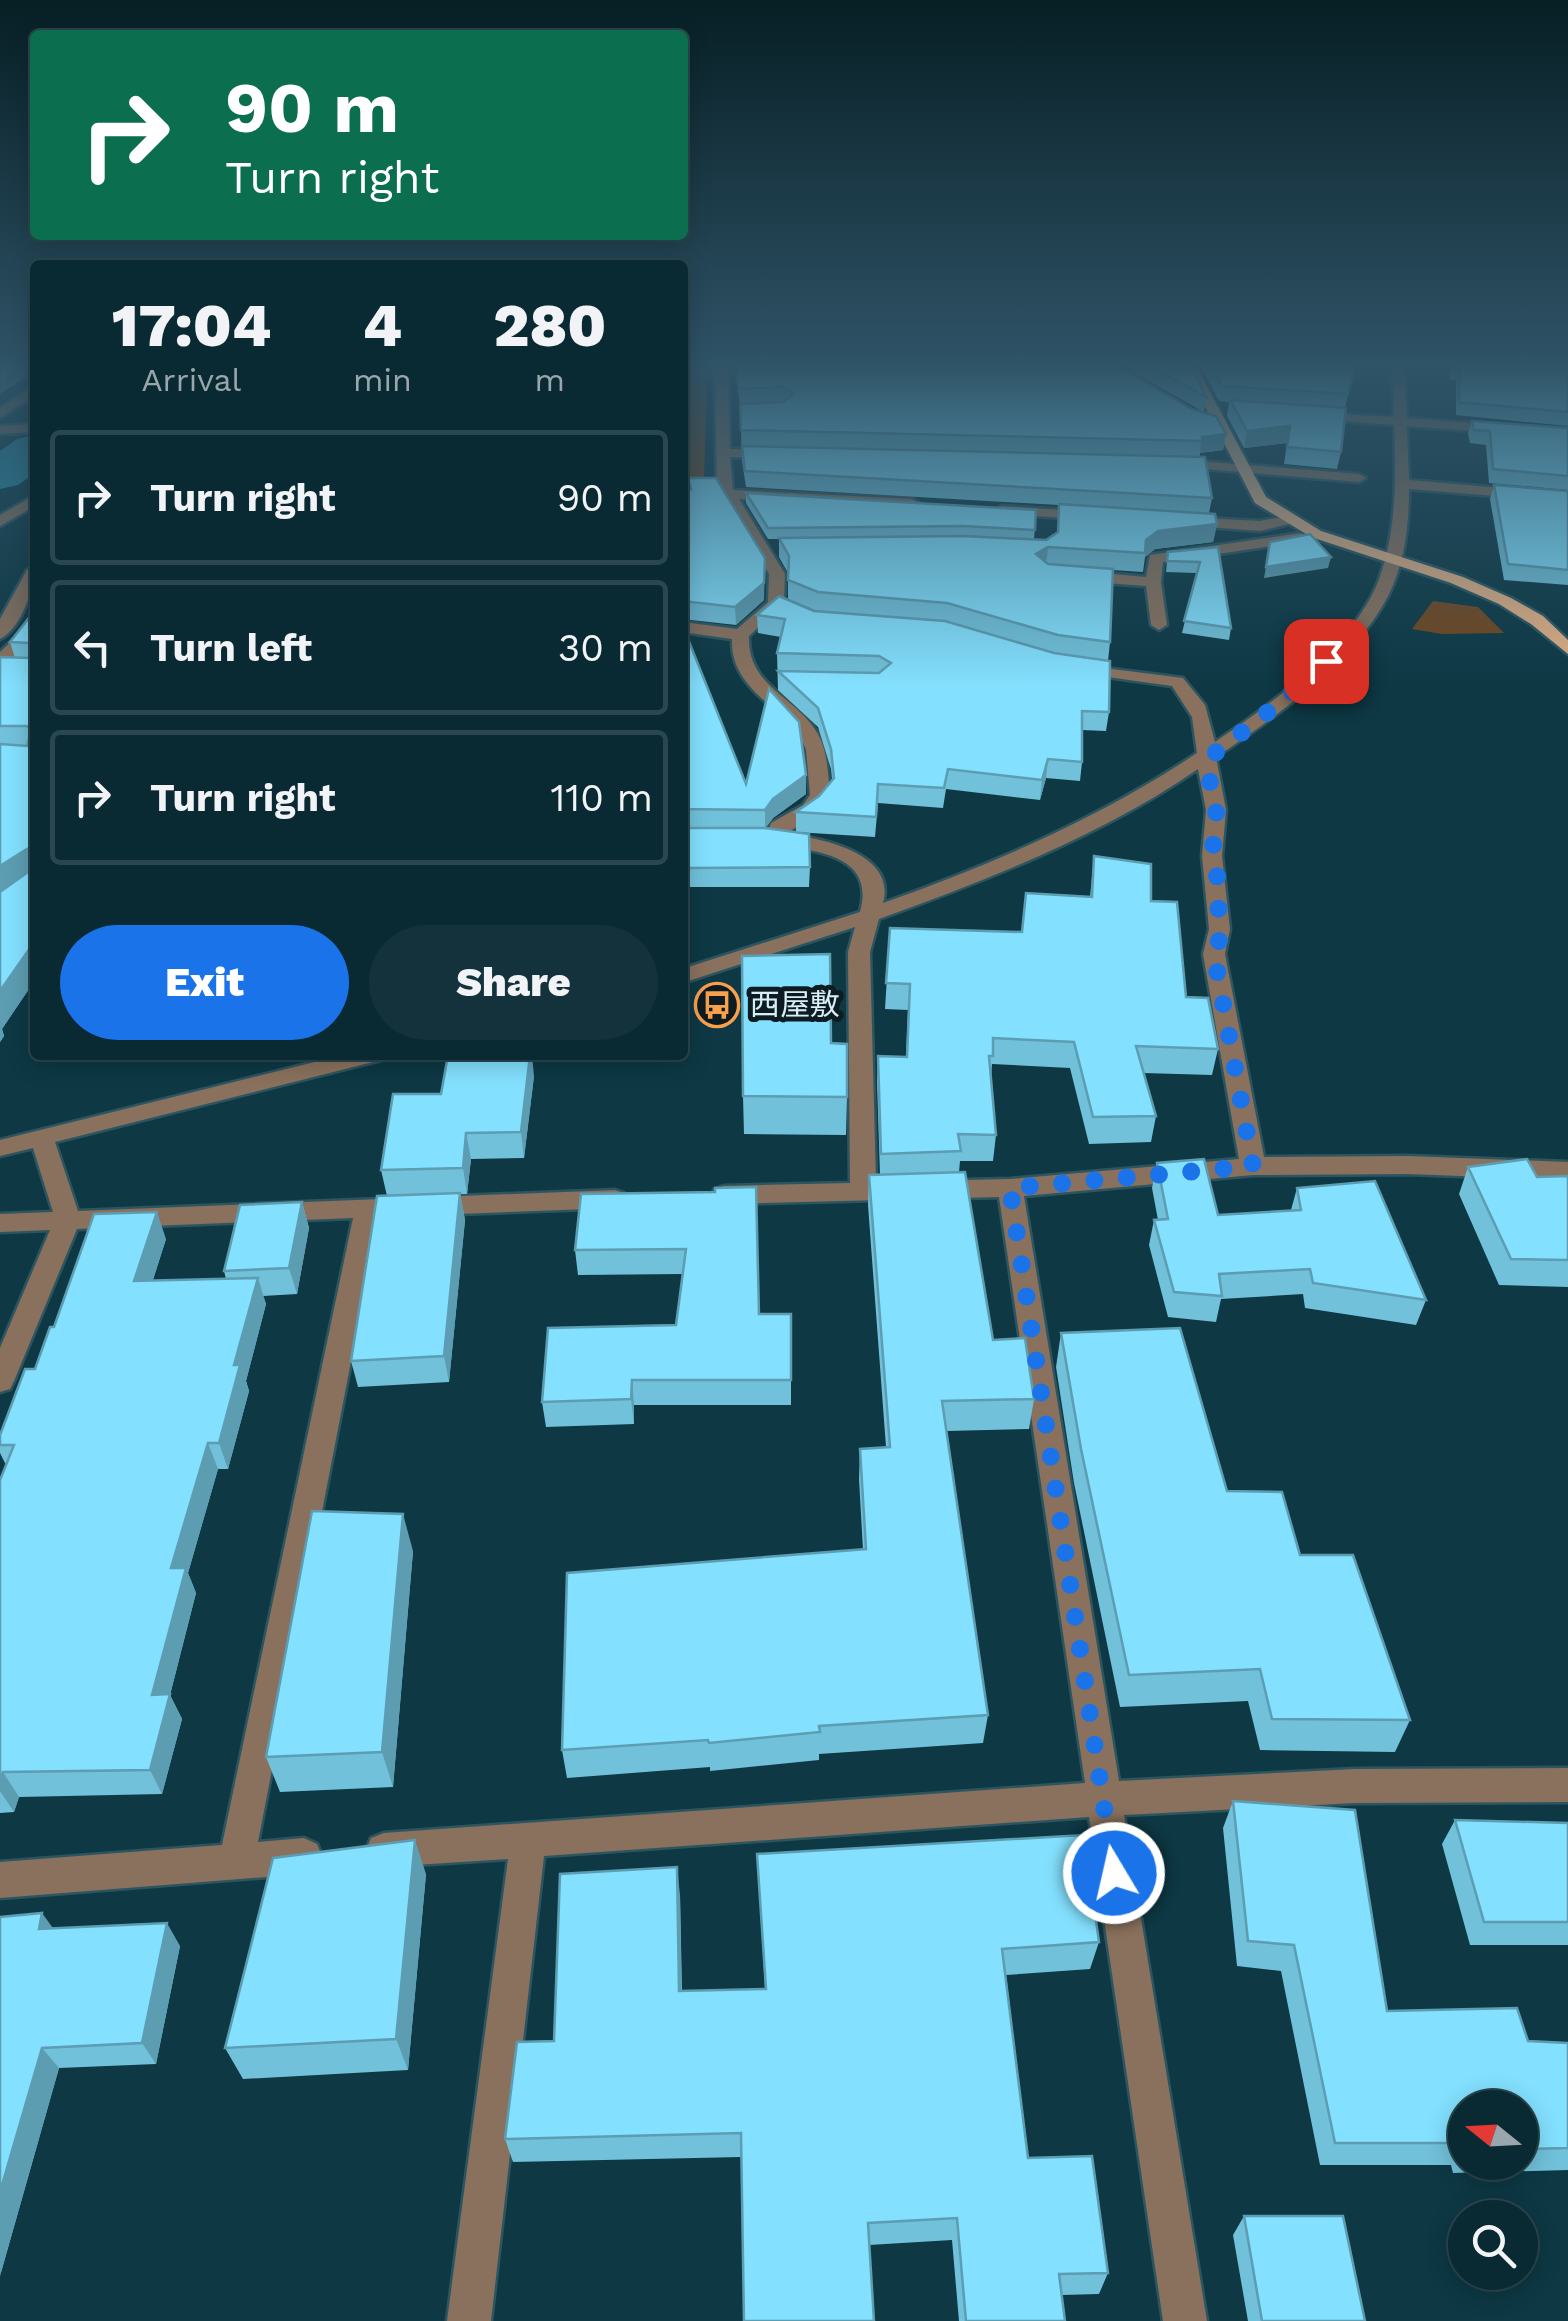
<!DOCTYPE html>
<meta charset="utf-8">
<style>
:root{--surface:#0a2a33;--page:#13323b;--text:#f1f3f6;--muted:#99a7ac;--line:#2a464e;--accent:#1a73e8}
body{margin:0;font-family:"Work Sans","Noto Sans JP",sans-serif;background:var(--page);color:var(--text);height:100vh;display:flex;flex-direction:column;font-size:38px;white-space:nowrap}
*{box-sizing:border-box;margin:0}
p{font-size:32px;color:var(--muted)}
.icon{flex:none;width:55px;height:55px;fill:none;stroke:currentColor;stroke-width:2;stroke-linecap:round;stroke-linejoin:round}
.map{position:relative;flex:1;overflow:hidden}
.drawer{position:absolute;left:30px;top:260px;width:658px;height:800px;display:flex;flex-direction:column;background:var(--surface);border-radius:10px;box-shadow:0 5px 25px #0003,0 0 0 2px var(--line)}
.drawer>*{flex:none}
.hud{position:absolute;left:30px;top:30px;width:658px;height:210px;border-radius:10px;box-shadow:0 5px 25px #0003,0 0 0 2px var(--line);background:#0b6e4f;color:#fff;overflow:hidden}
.needle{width:65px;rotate:288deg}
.fabs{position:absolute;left:1448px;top:2090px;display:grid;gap:20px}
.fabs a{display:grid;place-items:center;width:90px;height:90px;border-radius:50%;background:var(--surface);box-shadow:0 5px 25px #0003,0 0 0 2px var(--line);font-size:50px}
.pin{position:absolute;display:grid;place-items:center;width:85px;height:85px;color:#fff;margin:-42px;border-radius:20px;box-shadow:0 5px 15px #0006}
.me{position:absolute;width:110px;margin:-55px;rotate:351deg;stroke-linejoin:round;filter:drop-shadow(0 0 8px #0008)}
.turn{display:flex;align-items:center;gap:35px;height:210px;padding:0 30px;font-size:45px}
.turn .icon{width:130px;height:130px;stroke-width:2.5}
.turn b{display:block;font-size:70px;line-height:85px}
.eta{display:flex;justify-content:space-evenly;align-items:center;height:170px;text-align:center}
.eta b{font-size:60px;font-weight:800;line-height:70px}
.button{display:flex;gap:20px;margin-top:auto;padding:20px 30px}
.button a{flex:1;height:115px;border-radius:60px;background:var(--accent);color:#fff;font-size:40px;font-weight:800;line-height:115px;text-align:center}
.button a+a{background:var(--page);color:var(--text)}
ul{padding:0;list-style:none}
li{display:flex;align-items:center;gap:30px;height:135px;margin:0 20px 15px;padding:0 10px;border:5px solid var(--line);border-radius:10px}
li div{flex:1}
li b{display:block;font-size:38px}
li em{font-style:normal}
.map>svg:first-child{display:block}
.green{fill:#72471f}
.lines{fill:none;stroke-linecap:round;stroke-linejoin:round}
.river{fill:#278ba7;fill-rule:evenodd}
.minor-casing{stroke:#2d5560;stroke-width:5}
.major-casing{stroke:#2d5560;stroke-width:5}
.minor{fill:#8a715d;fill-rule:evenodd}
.major{fill:#e2af84;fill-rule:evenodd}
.wall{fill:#71c1da;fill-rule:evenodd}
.shaded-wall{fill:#5c9db2}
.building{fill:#83e0fe;stroke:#5c9db2;stroke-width:2.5}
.route{stroke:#1a73e8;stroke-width:18;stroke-dasharray:0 32.4}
.labels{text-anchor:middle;stroke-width:10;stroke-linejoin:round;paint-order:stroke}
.poi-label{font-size:30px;fill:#d8edf5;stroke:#0c1c22;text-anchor:start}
</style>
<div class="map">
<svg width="1568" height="2321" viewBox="0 0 1568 2321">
<rect width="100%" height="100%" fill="#0d3844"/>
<g class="green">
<polygon points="707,377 704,482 683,481 682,379"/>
<polygon points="1433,601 1478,607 1504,633 1442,634 1412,629"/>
</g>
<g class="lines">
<polygon class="river" points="35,435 35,473 18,485 0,489 0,451 17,439"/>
<defs>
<g id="minor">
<path d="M715 362H727V367L739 370 728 374 730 449 775 450 782 454 775 458 730 457 733 490 912 499 919 503 912 507 739 499 785 574 784 603 749 636C747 687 796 696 818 734 828 752 828 775 830 795L817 813 786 834C821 838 897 853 883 903 993 864 1100 818 1197 753L1192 717 1172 686 1079 673 1073 672V664L1183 678 1205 705 1215 742C1269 706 1357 642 1379 579 1397 530 1396 477 1394 425L1311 419 1306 418V412L1394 417 1392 362H1404L1407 418 1568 430V438L1407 426 1409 480 1568 494V502L1409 489C1409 524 1405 562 1389 594 1355 662 1277 716 1216 757L1226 810 1222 856 1230 929 1225 954 1264 1157 1408 1156 1568 1162V1180L1408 1174 1253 1175 1024 1196 1119 1781 1355 1769 1568 1768V1802L1355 1803 1124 1815 1207 2321H1163L1089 1817 544 1856 491 2321H447L508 1859 384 1867 371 1862 366 1850 371 1838 384 1833 1085 1783 999 1197 724 1204 715 1201 711 1195 715 1189 724 1186 850 1183 848 952 855 927 682 983V969L860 912C877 851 808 851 768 843L765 839 771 823 803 805 810 795 806 750 798 731C771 703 730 683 732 639L682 632 683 622 737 629 768 602 769 574 719 491H682V483H717L715 376 682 379V371L715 368ZM1198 769 1206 810 1202 856 1209 929 1203 954 1239 1159 1010 1179 876 1182 870 952 879 919C989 879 1101 836 1198 769Z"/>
<polygon points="35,385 35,395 0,418 0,408"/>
<polygon points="35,424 35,432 0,434 0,426"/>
<polygon points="1175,459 1359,474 1366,478 1359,482 1170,466 1170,460"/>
<polygon points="35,495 35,506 0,526 0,515"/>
<polygon points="1002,506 1092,512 1099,516 1092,520 997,513 995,510"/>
<polygon points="1288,516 1295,520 1293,523 1260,531 1182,525 1175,521 1182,517 1260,521"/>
<polygon points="1301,533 1309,538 1306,541 1163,562 1161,582 1167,625 1159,630 1151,625 1146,586 1079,581 1071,576 1079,571 1146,577 1150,555"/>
<path d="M35 565C35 587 21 629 0 639V619L27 570Z"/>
<polygon points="35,619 35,634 6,666 0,667 0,652"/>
<polygon points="343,1055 385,1055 381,1060 55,1142 78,1211 615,1190 624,1193 628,1199 624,1205 615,1208 379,1217 258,1842 304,1838 317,1844 322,1856 317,1868 304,1874 0,1898 0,1862 222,1845 353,1218 77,1229 14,1381 10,1389 0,1392 0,1348 50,1230 0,1232 0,1214 53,1212 33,1148 0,1156 0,1140"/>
</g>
<polygon id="major" points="1182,362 1194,362 1266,497 1321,531 1463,577 1511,598 1543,616 1568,640 1568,654 1531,624 1499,604 1451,583 1311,537 1255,503"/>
</defs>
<use href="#minor" class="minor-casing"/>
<use href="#major" class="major-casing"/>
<use href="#minor" class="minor"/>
<use href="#major" class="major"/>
</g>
<g class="wall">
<polygon points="734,362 1111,362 1226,434 1223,450 1200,453 1200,457 1212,498 1209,513 1217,524 1213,542 1155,549 1145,557 1143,572 1113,570 1110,642 1108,661 1109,712 1106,731 1082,730 1082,762 1080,781 1046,778 1040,800 946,789 943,808 878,803 875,837 796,832 796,812 819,796 832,780 831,769 818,727 778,690 777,653 781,637 758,633 757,615 817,611 788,599 788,573 779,557 779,539 768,539 746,503 746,493 1036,510 1034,540 1046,540 1057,533 1059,505 746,487 742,461 740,404 736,378 736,363"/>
<polygon points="1114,362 1190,362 1206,397 1204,412"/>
<polygon points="1198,362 1356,363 1345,408 1341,452 1337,469 1284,464 1287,443 1244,448 1227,416 1229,402 1219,401"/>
<polygon points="1449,362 1568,362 1568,426 1456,415 1456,380 1450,379"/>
<polygon points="1472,421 1568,428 1568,490 1489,483 1486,445 1470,443 1468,434"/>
<polygon points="688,478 764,600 736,625 682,619 682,488 688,488"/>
<polygon points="1494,485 1568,491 1568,585 1504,580 1490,499"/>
<polygon points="1218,547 1231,628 1229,640 1182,633 1197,573 1166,572 1168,552"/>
<polygon points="35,610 35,980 2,1029 4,1036 0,1042 0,657 15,658 10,642"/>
<polygon points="682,624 746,784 806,775 806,794 773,818 765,828 810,867 809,887 690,887 686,911 682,911"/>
<polygon points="1094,856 1151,901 1186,997 1218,1049 1212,1075 1143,1073 1156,1116 1151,1142 1089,1144 1070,1068 992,1064 991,1077 996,1135 993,1161 960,1161 959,1172 993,1340 1034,1399 1029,1429 947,1431 988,1715 983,1743 819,1754 819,1760 710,1771 710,1767 567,1778 562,1750 863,1550 859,1479 860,1449 886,1447 868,1205 869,1175 880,1175 877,1082 878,1056 906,1057 908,1010 885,1009 890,928 1022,932 1090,897"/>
<polygon points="534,1076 524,1158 471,1159 467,1194 460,1194 465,1220 449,1382 358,1387 351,1361 387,1196 381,1170 441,1094"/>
<polygon points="743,1096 847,1097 846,1135 744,1134"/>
<polygon points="1157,1163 1218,1215 1291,1210 1297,1188 1426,1300 1416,1325 1305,1308 1303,1294 1221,1299 1216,1322 1168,1317 1149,1245 1154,1220 1158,1220 1152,1188"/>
<polygon points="1468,1167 1537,1177 1568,1176 1568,1287 1499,1285 1459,1194"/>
<polygon points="715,1192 759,1314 791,1314 791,1405 634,1405 634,1424 546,1427 542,1402 676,1325 683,1274 578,1275 575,1250"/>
<polygon points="302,1202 309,1228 297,1294 263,1296 266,1304 246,1381 249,1391 228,1469 218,1469 188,1573 196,1593 170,1695 182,1719 162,1794 19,1797 14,1812 0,1813 0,1480 6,1465 0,1453 0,1435 35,1369 54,1327 166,1239 153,1280 226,1279 224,1271"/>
<polygon points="1061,1333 1227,1491 1300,1555 1410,1720 1395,1752 1260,1750 1248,1701 1120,1707 1074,1483 1056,1367"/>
<polygon points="413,1551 393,1787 280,1792 266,1757"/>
<path d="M1233 1801 1387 2011 1528 2041 1568 2043V2170L1453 2173 1451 2165H1320L1281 1971 1237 1966 1223 1828ZM1465 2108H1520V2162H1465Z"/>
<polygon points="1455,1820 1568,1823 1568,1945 1470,1945 1442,1844"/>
<polygon points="757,1854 1099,1942 1090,1969 1006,1975 1028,2158 1108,2273 1099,2294 1062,2295 1065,2321 959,2321 952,2240 869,2245 741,2157 513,2162 505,2139 680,1895 682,1991 765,1989"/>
<polygon points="426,1874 408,2070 243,2079 225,2048"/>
<polygon points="53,1928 180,1946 156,2064 59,2068 0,2276"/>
<polygon points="1244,2216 1365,2321 1248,2321 1233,2235"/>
</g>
<g class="shaded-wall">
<polygon points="29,362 35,362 35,371 0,394 0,381"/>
<polygon points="1290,426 1287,443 1244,448 1247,431"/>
<polygon points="1226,434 1223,450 1200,453 1202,437"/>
<polygon points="1217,524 1213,542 1155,549 1145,557 1146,540 1158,531"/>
<polygon points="1048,547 1046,565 1036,554"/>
<polygon points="1331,557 1328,568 1264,578 1266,567"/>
<polygon points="765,558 764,600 736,625 735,607"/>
<polygon points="1048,759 1046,778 1040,800 1042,780"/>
<polygon points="806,775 806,794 773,818 765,829 765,810 773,799"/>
<polygon points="27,849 35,875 0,898 0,866"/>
<polygon points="689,868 690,887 686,911 685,891"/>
<polygon points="35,941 35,980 2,1029 4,1036 0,1042 0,991"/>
<polygon points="530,1055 532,1055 534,1076 524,1158 521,1132"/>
<polygon points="466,1133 471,1159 467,1194 463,1168"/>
<polygon points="460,1193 465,1220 449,1382 444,1356"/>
<polygon points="302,1202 309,1228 297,1294 289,1268"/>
<polygon points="157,1212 166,1239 144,1307 134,1281"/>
<polygon points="258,1278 266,1304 246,1381 249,1391 228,1469 219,1443 234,1365"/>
<polygon points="632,1380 634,1405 634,1424 631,1399"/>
<polygon points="208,1443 218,1469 188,1573 196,1593 170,1695 182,1719 162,1794 150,1770 152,1695 171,1568"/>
<polygon points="403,1514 413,1551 393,1787 382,1752"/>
<polygon points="3,1772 19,1797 14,1812 0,1791 0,1783"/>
<polygon points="415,1840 426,1874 408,2070 396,2039"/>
<polygon points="677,1867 680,1895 682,2017 679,1991"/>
<polygon points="42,1913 58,1935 39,1929"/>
<polygon points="167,1923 180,1946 156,2064 142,2043"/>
<polygon points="42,2048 59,2068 0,2276 0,2192"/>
</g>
<g class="building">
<polygon points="0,362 29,362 0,381"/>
<polygon points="743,362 1111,362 1192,409 1216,416 1226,434 1202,437 1202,441 741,430 740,404 783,402 794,393 783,387 739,389 735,363"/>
<polygon points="1143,362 1190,362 1206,397"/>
<polygon points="1209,362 1347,362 1356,363 1348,394 1222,386"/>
<polygon points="1453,362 1568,362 1568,412 1459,402 1460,367 1453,366"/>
<polygon points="1230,400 1346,408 1341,452 1287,447 1290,426 1247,431"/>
<polygon points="1472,421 1568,428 1568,476 1493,469 1490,431 1474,430"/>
<polygon points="742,446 1205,457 1212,498 745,471"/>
<polygon points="688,478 716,478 765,558 764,583 735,607 682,601 682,488 691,489"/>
<polygon points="1494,485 1568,491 1568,570 1508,564"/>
<polygon points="746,493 1036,510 1035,530 963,526 768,528"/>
<polygon points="1059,504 1215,514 1217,524 1158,531 1146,540 1145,553 1048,547 1036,554 1048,564 1113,569 1110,642 1058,635 947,603 818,592 788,580 789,556 779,538 963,536 1046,540 1058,532"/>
<polygon points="1310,534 1331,557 1266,567 1270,542"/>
<polygon points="1218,547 1231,628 1184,621 1200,562 1167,561 1168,552"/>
<polygon points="779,596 814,611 945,621 1054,653 1110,661 1109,712 1082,711 1082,762 1048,759 1042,780 948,769 944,788 878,784 876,817 796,812 819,796 834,778 831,749 818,708 778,671 879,673 891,663 879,656 777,653 785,619 757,615"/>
<polygon points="35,610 35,941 0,991 0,892 28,872 30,853 27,849 0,866 0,744 27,746 31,730 27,726 0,726 0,657 30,658 30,643 10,642"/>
<polygon points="682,624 746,784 769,689 799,722 806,775 773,799 765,810 682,809"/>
<polygon points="682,828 765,828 809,834 810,867 689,868 685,891 682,891"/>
<polygon points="1094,856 1151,864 1151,901 1177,902 1186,997 1208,998 1218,1049 1136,1046 1156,1116 1093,1117 1074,1042 993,1038 993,1056 989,1056 996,1135 958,1134 961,1151 881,1154 878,1056 907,1057 910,984 886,983 890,928 1022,932 1026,893 1092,897"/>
<polygon points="830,954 831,1043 847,1044 847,1097 743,1096 742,956"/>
<polygon points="448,1055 530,1055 521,1132 466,1133 463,1168 381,1170 393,1094 441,1094"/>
<polygon points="1204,1159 1218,1215 1301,1210 1297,1188 1375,1181 1426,1300 1313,1283 1310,1269 1219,1274 1222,1296 1174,1292 1154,1220 1168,1219 1157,1163"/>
<polygon points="1527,1159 1537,1177 1568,1176 1568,1260 1511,1259 1468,1167"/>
<polygon points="965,1172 993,1340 1025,1338 1034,1399 942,1401 988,1715 819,1726 820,1732 709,1743 708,1740 562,1750 567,1573 866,1549 860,1449 890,1447 869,1175"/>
<polygon points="756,1187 759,1314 791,1314 791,1380 632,1380 631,1399 542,1402 548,1328 676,1325 686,1249 575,1250 581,1194 715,1192 715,1188"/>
<polygon points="460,1193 444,1356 351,1361 377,1196"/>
<polygon points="302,1202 289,1268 224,1271 240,1205"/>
<polygon points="157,1212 134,1281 258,1278 234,1365 240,1365 219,1443 208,1443 171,1568 186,1568 152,1695 170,1694 150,1770 3,1772 0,1783 0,1480 14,1445 0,1445 0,1435 25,1369 35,1369 50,1327 54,1327 94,1214"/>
<polygon points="1180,1328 1227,1491 1282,1492 1300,1555 1353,1555 1410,1720 1272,1719 1260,1669 1129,1675 1081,1449 1061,1333"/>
<polygon points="312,1511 403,1514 382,1752 266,1757"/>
<polygon points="1233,1801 1355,1810 1387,2011 1517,2008 1528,2041 1568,2043 1568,2148 1520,2149 1520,2108 1465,2108 1465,2143 1335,2143 1294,1945 1248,1941"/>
<polygon points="1455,1820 1568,1823 1568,1922 1484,1922"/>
<polygon points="1084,1835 1099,1942 1002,1949 1028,2158 1092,2156 1108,2273 1059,2274 1065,2321 966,2321 957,2218 868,2223 874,2321 744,2321 741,2133 505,2139 517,2042 554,2041 560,1874 677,1867 679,1991 766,1989 757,1854"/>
<polygon points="415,1840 396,2039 225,2048 273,1858"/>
<polygon points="42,1913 39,1929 167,1923 142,2043 42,2048 0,2192 0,1917"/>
<polygon points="1244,2216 1343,2216 1365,2321 1262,2321"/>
</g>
<linearGradient id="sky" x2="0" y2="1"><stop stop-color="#071f25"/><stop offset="0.53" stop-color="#2f5367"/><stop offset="1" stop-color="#2f5367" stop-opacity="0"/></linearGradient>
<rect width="1568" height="687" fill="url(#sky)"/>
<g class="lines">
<polyline class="route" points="1114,1873 1010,1188 1253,1166 1214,954 1220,938 1217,876 1212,858 1217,804 1210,791 1210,757 1281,702 1326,661"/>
</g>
<defs>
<symbol id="bus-ring" viewBox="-11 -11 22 22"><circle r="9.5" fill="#0c1c22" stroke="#f9a04c" stroke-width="1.5"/><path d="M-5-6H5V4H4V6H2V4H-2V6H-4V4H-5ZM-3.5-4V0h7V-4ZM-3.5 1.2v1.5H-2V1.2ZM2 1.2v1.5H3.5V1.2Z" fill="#f9a04c"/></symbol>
</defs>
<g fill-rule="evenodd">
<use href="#bus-ring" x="692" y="980" width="50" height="50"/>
</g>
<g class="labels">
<g class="poi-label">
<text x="750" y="1015">西屋敷</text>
</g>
</g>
</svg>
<div class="fabs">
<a><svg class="needle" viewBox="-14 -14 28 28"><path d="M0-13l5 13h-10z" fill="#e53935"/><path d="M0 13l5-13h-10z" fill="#99a7ac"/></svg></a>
<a><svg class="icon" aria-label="search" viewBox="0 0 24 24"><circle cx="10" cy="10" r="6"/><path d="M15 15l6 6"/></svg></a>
</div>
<div class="pin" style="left:1326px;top:661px;background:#d93025"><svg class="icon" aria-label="arrive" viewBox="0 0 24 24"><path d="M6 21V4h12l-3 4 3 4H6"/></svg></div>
<svg class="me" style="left:1114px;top:1873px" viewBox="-20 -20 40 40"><circle r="17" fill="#1a73e8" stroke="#fff" stroke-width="3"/><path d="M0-11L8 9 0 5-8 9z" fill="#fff"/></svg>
<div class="hud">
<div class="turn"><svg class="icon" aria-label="right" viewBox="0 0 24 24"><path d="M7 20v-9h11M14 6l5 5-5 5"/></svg><div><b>90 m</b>Turn right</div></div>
</div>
<section class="drawer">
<div class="eta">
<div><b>17:04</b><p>Arrival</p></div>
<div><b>4</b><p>min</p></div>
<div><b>280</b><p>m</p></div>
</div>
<ul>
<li><svg class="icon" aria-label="right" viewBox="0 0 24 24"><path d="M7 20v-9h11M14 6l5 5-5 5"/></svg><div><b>Turn right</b></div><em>90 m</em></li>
<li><svg class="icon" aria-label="left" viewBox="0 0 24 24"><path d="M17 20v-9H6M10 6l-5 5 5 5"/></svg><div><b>Turn left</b></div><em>30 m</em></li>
<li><svg class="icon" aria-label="right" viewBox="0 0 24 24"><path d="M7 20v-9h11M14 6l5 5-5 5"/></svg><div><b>Turn right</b></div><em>110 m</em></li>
</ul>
<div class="button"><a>Exit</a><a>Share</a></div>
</section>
</div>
